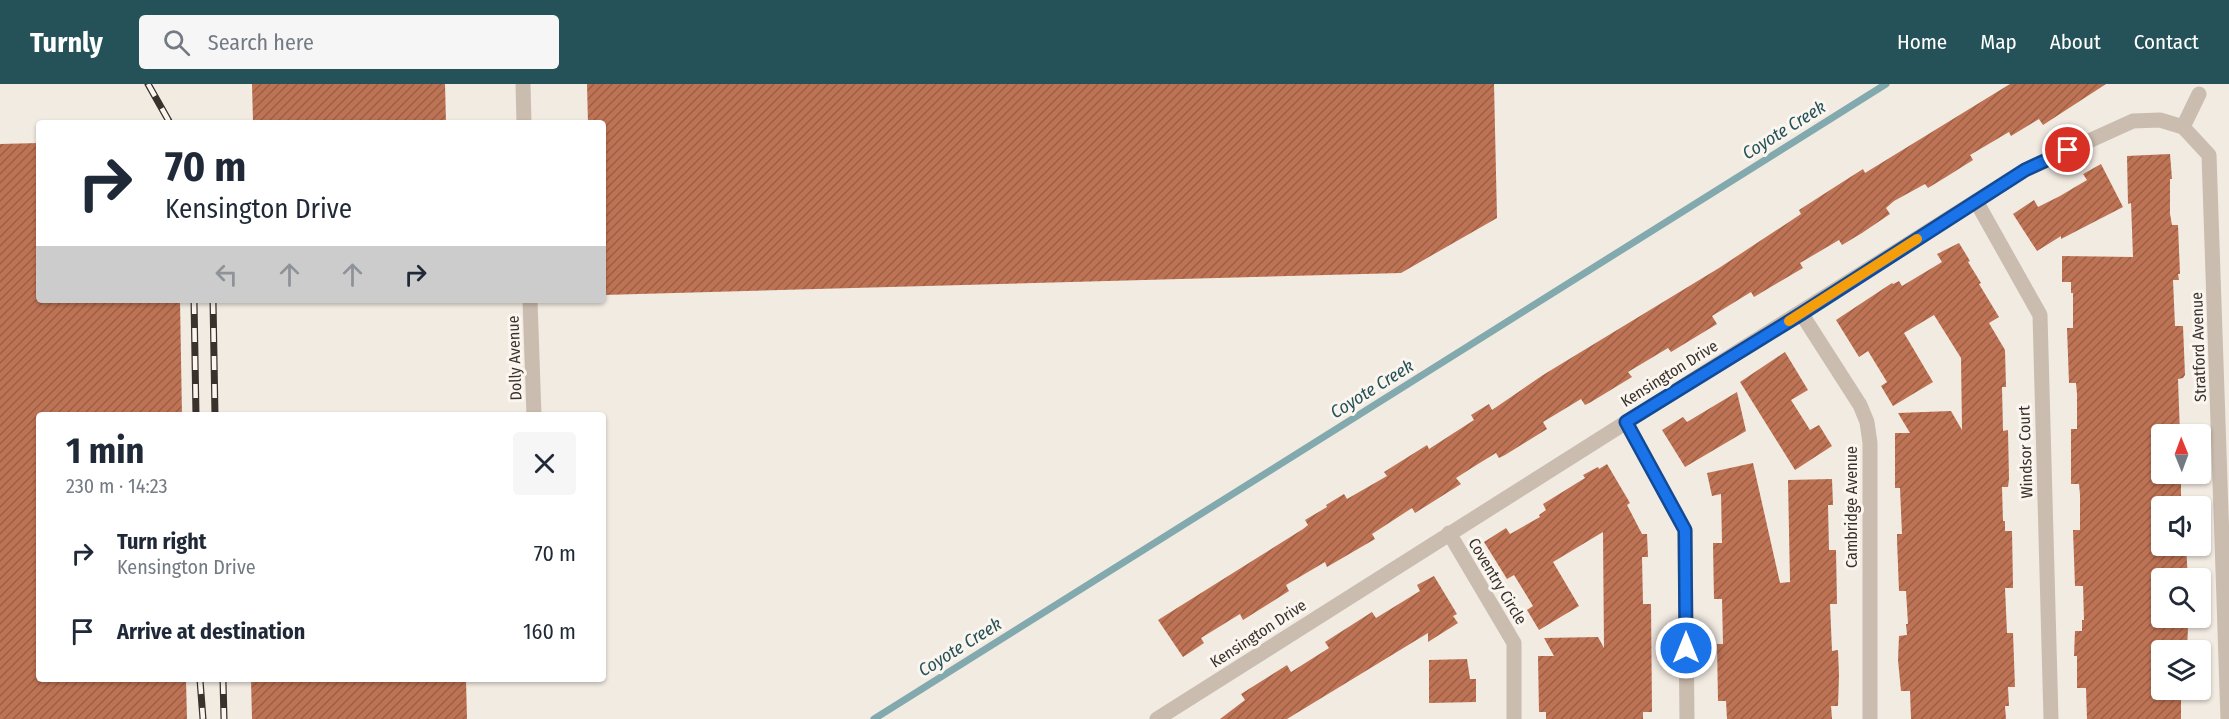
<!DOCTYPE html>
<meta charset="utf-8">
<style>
:root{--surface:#fff;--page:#f6f6f7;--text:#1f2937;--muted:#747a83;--accent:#245258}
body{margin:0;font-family:"Fira Sans Condensed",sans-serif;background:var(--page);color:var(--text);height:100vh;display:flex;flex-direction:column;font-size:22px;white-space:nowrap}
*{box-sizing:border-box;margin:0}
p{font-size:20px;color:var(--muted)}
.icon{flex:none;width:33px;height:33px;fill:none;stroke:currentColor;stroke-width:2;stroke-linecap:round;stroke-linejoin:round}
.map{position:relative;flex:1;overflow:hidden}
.details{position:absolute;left:36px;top:328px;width:570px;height:270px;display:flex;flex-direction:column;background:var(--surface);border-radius:6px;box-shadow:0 2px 4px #0004}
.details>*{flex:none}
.guide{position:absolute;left:36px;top:36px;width:570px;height:183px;border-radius:6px;box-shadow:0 2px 4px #0004;background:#fff;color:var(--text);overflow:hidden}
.needle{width:39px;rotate:359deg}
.fabs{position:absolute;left:2151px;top:340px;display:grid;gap:12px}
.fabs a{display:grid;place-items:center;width:60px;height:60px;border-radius:6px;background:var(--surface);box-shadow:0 2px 4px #0004;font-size:30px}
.pin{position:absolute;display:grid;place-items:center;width:51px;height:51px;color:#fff;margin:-26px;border:3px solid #fff;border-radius:50%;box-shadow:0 2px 6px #0007}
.me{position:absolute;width:66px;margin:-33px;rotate:0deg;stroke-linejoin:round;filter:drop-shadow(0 0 4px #0008)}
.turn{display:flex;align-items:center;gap:21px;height:126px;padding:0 30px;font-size:27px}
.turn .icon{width:78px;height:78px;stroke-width:2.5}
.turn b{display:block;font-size:42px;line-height:51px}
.lanes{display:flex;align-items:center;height:57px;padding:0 30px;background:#0003;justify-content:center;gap:30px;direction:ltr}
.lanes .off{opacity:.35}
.round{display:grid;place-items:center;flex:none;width:63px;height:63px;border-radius:6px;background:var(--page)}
.headline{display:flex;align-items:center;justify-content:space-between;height:102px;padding:0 30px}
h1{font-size:36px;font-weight:700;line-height:45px}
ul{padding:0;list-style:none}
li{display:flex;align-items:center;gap:18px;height:78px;padding:0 30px}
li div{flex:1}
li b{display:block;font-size:22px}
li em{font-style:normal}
header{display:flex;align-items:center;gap:36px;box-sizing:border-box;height:84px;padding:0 30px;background:var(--accent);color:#fff}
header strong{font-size:28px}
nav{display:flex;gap:33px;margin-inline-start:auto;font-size:21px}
.search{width:420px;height:54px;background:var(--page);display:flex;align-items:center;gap:15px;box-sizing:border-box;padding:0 21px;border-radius:6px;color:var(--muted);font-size:22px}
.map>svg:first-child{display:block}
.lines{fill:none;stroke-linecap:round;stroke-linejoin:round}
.stream{stroke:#82aaae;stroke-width:7}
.building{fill:url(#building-hatch)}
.minor{stroke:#cabcae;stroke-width:15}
.rail-casing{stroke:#39312c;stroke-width:7}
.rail{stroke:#faf5ee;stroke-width:4.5;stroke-dasharray:14;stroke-linecap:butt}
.route-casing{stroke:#114b97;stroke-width:15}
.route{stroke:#1a73e8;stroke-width:10}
.slow{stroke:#f59e0b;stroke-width:10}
.labels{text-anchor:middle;stroke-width:6;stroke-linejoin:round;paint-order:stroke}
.street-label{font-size:16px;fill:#39312c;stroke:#faf5ee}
.water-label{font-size:18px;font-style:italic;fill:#245258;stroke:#faf5ee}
</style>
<header>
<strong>Turnly</strong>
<div class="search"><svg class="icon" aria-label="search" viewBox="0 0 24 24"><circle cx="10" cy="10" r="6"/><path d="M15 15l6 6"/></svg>Search here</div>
<nav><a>Home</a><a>Map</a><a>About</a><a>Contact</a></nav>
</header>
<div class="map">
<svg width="2229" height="635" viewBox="0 0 2229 635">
<defs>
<pattern id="building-hatch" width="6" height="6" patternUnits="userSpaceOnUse" patternTransform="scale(1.5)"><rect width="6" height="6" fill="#be7354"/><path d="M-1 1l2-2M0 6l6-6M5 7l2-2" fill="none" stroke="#9b5f46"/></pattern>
</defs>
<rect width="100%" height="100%" fill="#f2ebe2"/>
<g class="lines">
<polyline class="stream" points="874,635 1886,0"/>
</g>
<g class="building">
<polygon points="252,0 445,0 446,39 253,39"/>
<polygon points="587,0 1494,0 1497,134 1401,189 603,211 603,39 588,39"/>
<polygon points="2010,0 2106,0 2043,41 2039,35 2011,52 2009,48 1970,71 1973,76 1946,93 1928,104 1925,100 1894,117 1886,124 1890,130 1862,149 1842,161 1839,156 1800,179 1803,184 1754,213 1751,208 1712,232 1717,240 1671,268 1668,264 1628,288 1632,293 1591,318 1585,321 1581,315 1543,338 1547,345 1505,371 1499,374 1496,369 1478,380 1456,394 1461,400 1415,429 1412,424 1372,450 1375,455 1327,483 1325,478 1286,501 1289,507 1243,536 1240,530 1201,554 1204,559 1183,573 1158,536 1303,445 1308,441 1305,436 1327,423 1326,421 1344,410 1347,415 1387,392 1384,388 1427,361 1429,365 1474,336 1471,331 1489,320 1492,326 1543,291 1719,184 1801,130 1799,126 1841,99 1863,85 1865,89"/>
<polygon points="39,59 39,216 180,216 182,332 39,332 39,596 186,596 187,635 0,635 0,60"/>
<polygon points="2170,70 2172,95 2170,95 2170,130 2172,141 2178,141 2180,190 2178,190 2179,196 2173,196 2175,242 2183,242 2185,291 2183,294 2178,295 2180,351 2162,351 2162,390 2181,390 2181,418 2162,418 2162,462 2186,462 2188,495 2162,495 2162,534 2179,534 2179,543 2188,543 2187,567 2162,567 2162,606 2181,606 2181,635 2087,635 2086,604 2077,604 2077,572 2074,572 2075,547 2082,547 2082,536 2084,536 2083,502 2075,502 2073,446 2080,446 2080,411 2079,400 2071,400 2071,345 2077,345 2077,310 2076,299 2069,299 2067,244 2073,244 2073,209 2071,209 2071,198 2062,198 2062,172 2133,173 2131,119 2128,120 2127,72"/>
<polygon points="2101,80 2123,123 2061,155 2061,152 2037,167 2013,130 2034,116 2038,123 2060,112 2087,96 2083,90"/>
<polygon points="1959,159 1970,177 1968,178 1981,199 1979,200 1999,233 1989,239 2005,266 2006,303 2002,303 2003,347 2008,346 2009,395 2008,403 2002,403 2003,437 2005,437 2005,447 2012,447 2013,501 2013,504 2005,504 2007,549 2013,549 2015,603 2008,603 2009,622 2005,622 2006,635 1911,635 1910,607 1901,607 1898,576 1899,552 1907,551 1906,540 1908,540 1906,507 1899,507 1897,456 1897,450 1902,450 1900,404 1895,404 1895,349 1910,349 1898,329 1951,327 1962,346 1961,274 1934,231 1904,249 1933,298 1893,322 1881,302 1887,298 1868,267 1859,273 1836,236 1892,199 1893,200 1899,197 1902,202 1942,178 1937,170"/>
<polygon points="1785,268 1808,306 1791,316 1810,346 1819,341 1832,362 1795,386 1740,298"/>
<polygon points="1737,308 1746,347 1685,383 1662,346 1683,333 1687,338"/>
<polygon points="1753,379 1780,499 1790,498 1788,396 1832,395 1833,421 1828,421 1829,466 1836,466 1837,520 1830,520 1832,567 1838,566 1839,591 1838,622 1831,622 1832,635 1727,635 1726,617 1718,617 1717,560 1723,560 1722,515 1714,515 1713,459 1722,459 1721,410 1712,412 1707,389"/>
<polygon points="1607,380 1630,419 1627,421 1642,450 1647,450 1648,473 1642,473 1643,520 1651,520 1652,628 1643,628 1643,635 1546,635 1546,628 1539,628 1538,572 1554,572 1544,554 1598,553 1604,564 1603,448 1553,478 1579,522 1539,546 1527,526 1533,522 1514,491 1507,495 1484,458 1506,444 1510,450 1540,433 1539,431 1546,426 1543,420 1585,394 1583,391 1598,383 1599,385"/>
<polygon points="1434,492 1457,530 1453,532 1458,539 1428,558 1428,549 1287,635 1220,635 1245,616 1241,610 1287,581 1291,588 1329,564 1325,558 1372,528 1376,534 1420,507 1417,501"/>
<polygon points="1467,575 1470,595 1476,595 1476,618 1429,619 1429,576"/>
<polygon points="251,596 466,596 467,635 252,635"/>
</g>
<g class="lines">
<g class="minor">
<polyline points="523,0 524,39"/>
<polyline points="2183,43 2199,10"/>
<polyline points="1976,117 2040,231 2051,635"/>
<polyline points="530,216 534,332"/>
<polyline points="1801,229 1860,321 1867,338 1870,359 1870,635"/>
<polyline points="1626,338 1685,446 1687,635"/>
<polyline points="1449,449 1514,559 1514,635"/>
<polyline points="1157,635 2025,86 2133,37 2160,36 2183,43 2209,71 2228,635"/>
</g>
<defs>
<g id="rail">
<polyline points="148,0 170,39"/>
<polyline points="194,216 196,332"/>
<polyline points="213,216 215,332"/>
<polyline points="200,596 203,635"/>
<polyline points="223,596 224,635"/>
</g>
</defs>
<use href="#rail" class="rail-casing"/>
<use href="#rail" class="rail"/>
</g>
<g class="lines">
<defs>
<polyline id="route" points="1686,564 1685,446 1626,338 1801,230 2025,86 2068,66"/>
</defs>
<use href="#route" class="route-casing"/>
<use href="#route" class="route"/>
<polyline class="slow" points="1789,237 1917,155"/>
</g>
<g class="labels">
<g class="street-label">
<text transform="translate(2198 263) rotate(-92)" y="6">Stratford Avenue</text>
<text transform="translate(514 274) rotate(-92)" y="6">Dolly Avenue</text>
<text transform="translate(1669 289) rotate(-32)" y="6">Kensington Drive</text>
<text transform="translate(2025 368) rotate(-92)" y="6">Windsor Court</text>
<text transform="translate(1851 423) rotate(-90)" y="6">Cambridge Avenue</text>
<text transform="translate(1498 497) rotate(59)" y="6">Coventry Circle</text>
<text transform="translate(1258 549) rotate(-33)" y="6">Kensington Drive</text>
</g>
<g class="water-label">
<text transform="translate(1784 46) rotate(-32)" y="6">Coyote Creek</text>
<text transform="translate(1372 305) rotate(-32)" y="6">Coyote Creek</text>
<text transform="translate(960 563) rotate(-32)" y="6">Coyote Creek</text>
</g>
</g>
</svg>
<div class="fabs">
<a><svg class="needle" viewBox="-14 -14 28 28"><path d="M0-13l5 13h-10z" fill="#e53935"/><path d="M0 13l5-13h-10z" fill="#747a83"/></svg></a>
<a><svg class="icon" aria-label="sound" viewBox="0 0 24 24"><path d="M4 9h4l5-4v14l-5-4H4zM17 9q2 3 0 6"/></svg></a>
<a><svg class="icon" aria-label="search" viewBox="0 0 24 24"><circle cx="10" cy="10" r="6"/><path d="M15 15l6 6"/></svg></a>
<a><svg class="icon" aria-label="layers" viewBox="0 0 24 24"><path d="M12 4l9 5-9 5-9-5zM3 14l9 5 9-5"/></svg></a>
</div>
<div class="pin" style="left:2068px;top:66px;background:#d93025"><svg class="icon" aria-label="arrive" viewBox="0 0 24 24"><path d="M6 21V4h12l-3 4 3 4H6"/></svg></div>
<svg class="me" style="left:1686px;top:564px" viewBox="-20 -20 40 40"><circle r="17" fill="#1a73e8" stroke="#fff" stroke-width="3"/><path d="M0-11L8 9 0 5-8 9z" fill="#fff"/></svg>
<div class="guide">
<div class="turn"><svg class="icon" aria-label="right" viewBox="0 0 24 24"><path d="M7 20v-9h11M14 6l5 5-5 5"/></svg><div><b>70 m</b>Kensington Drive</div></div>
<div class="lanes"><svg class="icon off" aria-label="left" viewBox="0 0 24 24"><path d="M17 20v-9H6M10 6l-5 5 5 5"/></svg><svg class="icon off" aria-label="ahead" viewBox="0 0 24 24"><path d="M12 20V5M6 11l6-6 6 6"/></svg><svg class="icon off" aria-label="ahead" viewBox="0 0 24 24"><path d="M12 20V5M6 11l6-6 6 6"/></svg><svg class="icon" aria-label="right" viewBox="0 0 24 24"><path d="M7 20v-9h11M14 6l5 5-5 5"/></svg></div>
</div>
<section class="details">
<div class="headline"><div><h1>1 min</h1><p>230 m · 14:23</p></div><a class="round"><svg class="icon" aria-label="close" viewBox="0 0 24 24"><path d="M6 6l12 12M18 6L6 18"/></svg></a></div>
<ul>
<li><svg class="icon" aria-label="right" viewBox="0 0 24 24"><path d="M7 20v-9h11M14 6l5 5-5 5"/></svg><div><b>Turn right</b><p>Kensington Drive</p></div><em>70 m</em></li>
<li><svg class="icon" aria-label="arrive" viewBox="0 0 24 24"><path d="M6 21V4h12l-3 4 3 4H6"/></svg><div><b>Arrive at destination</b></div><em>160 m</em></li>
</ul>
</section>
</div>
